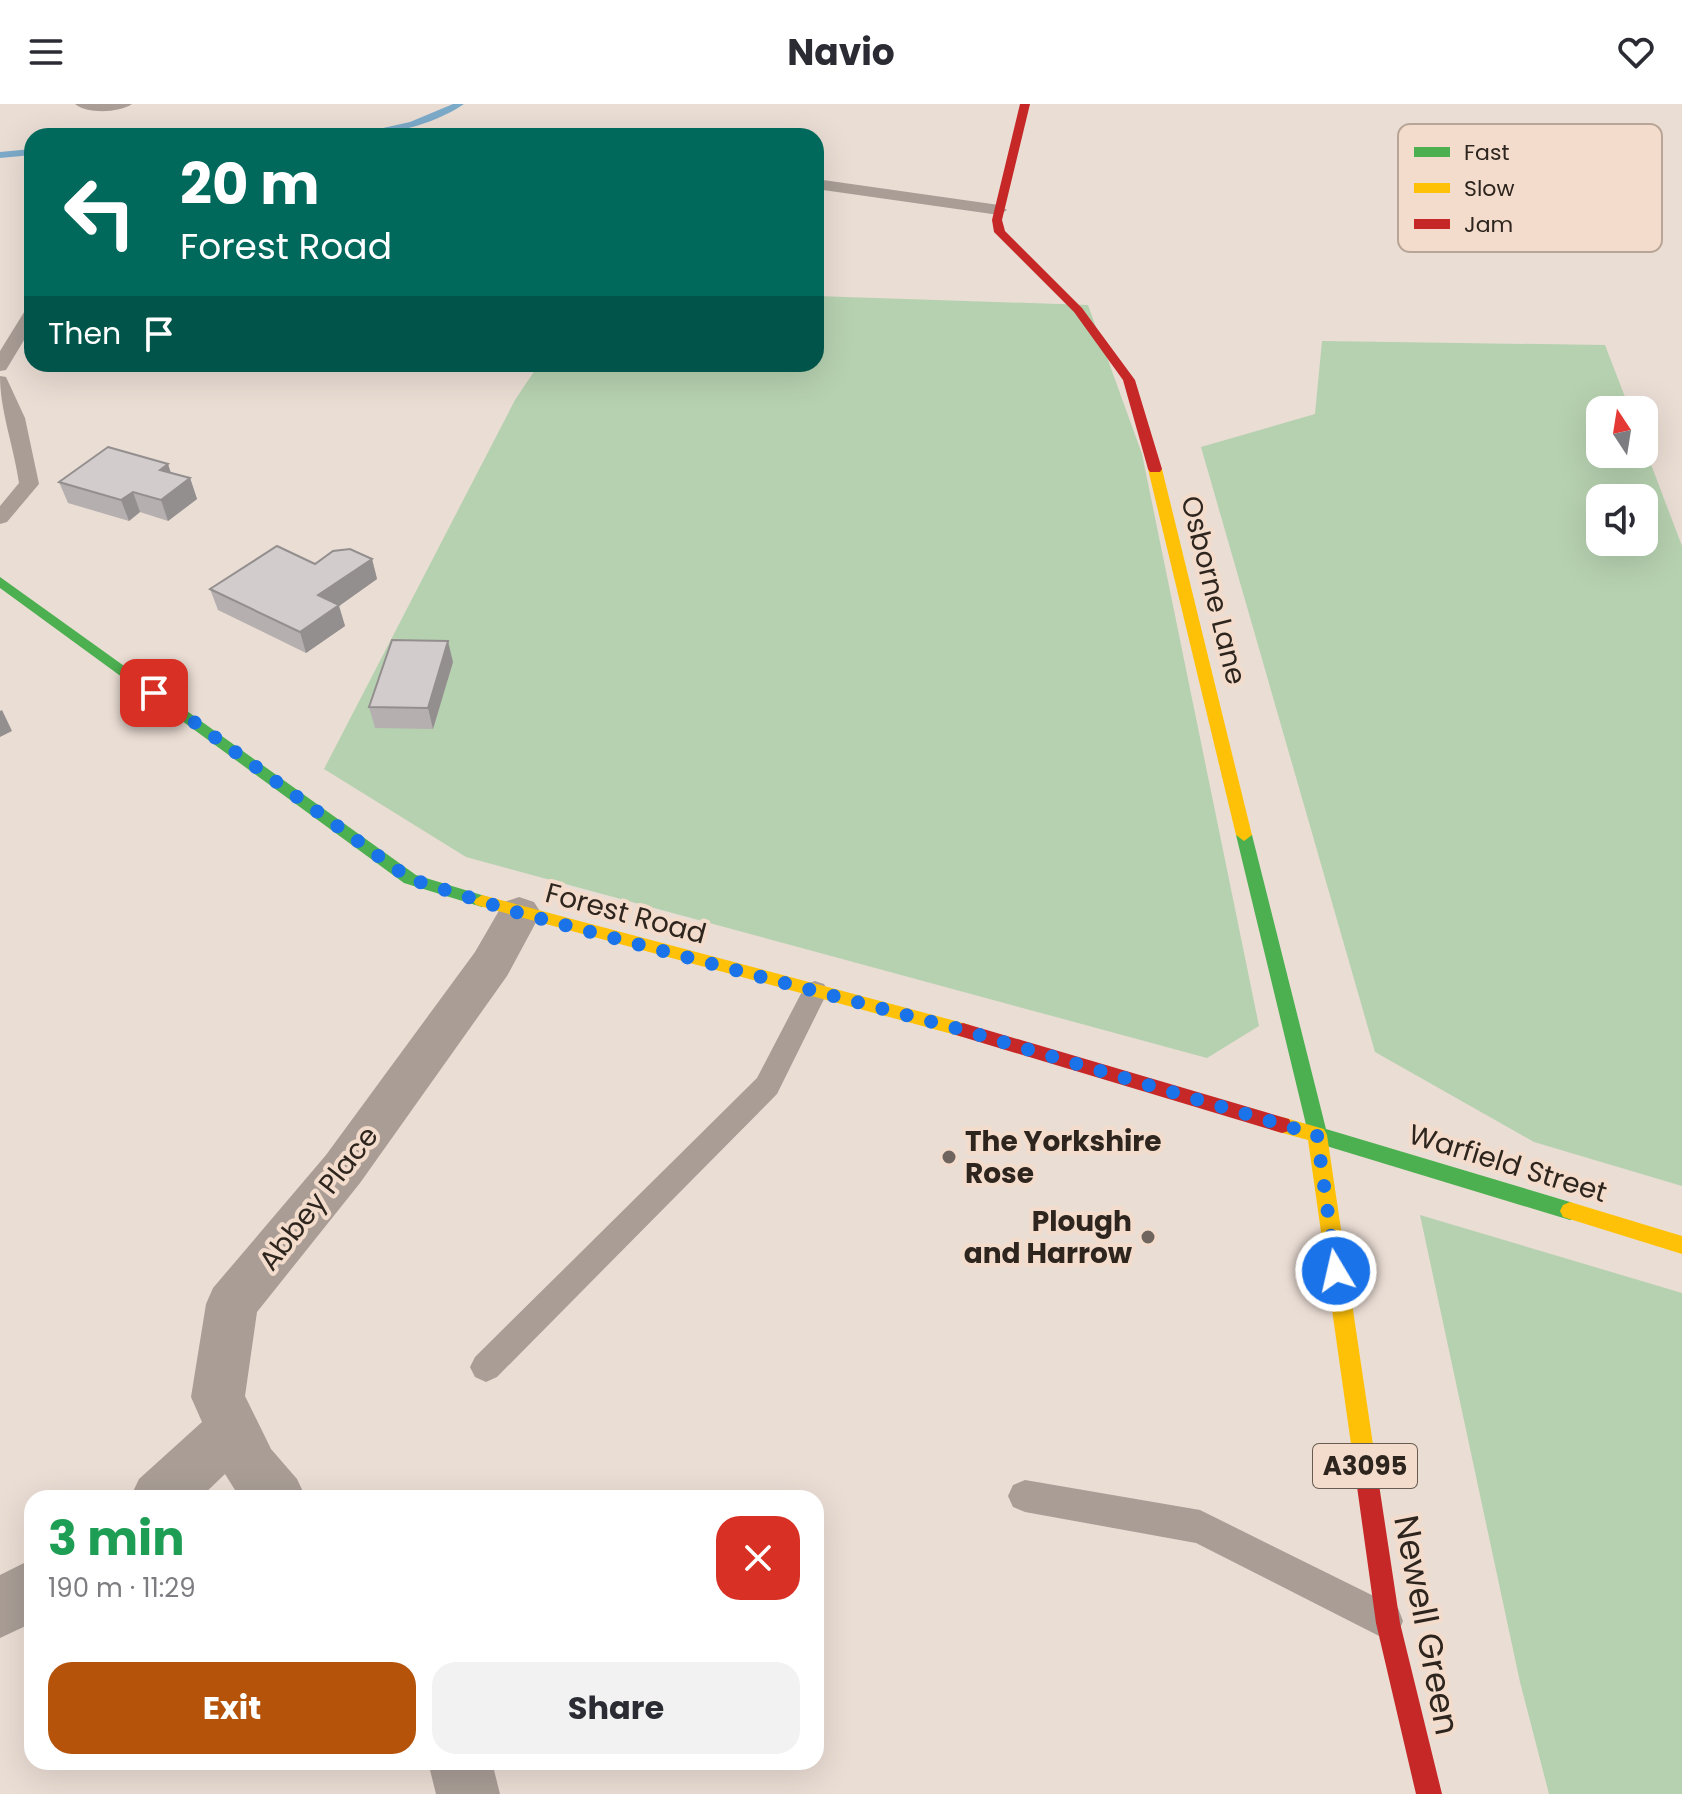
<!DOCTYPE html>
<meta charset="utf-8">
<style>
:root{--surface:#fff;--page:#f2f2f3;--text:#2b2b33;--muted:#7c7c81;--accent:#b45309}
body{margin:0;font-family:Poppins,sans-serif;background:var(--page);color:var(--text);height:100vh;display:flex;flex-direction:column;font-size:30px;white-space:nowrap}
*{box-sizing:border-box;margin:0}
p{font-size:26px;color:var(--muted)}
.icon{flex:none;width:44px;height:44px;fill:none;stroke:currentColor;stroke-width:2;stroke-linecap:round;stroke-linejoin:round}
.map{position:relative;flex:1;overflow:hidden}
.side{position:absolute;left:24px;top:1386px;width:800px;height:280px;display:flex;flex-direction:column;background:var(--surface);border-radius:24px;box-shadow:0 8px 32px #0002}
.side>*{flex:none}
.top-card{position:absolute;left:24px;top:24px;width:800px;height:244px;border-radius:24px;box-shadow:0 8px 32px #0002;background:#00695c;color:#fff;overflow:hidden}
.needle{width:52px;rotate:348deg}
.controls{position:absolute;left:1586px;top:292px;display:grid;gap:16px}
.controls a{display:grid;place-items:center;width:72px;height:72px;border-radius:16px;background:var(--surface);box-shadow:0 8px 32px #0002;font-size:40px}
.pin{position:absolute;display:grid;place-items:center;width:68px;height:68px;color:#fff;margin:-34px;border-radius:16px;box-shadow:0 4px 12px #0006}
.me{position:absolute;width:88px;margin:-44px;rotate:351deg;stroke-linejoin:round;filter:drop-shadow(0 0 6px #0008)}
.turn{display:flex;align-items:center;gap:28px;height:168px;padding:0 24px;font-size:36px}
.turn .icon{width:104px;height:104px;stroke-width:2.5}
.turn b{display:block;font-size:56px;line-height:68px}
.then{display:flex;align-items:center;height:76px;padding:0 24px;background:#0003;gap:16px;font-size:30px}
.round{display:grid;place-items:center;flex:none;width:84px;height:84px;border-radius:24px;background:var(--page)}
.head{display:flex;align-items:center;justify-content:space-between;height:136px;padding:0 24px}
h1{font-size:48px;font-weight:700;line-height:60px;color:#1e9e55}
.button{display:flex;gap:16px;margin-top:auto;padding:16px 24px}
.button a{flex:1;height:92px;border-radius:24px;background:var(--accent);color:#fff;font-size:32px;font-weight:700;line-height:92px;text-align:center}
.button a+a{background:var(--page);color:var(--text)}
header{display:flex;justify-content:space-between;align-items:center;height:104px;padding:0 24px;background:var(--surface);font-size:36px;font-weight:700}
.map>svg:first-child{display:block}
.green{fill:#b6d1b0;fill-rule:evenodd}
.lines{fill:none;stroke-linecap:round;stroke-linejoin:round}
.stream{fill:#7caac9;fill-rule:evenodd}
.lane{fill:#a99d96;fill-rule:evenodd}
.street{fill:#a99d96;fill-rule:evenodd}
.fast{fill:#4caf50;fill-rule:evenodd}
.slow{fill:#ffc107;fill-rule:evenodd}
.jam{fill:#c62828;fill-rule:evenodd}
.wall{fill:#b5afaf}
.shaded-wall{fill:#948f8f}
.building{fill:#d3cccc;stroke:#948f8f;stroke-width:2}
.route{stroke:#1a73e8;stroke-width:14;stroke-dasharray:0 25.2}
.poi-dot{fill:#6f655e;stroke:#f3dccb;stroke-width:3}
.labels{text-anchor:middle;stroke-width:8;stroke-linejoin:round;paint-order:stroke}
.shield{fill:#f3dccb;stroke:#685c52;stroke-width:2}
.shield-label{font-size:26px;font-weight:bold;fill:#2d251e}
.street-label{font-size:28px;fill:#2d251e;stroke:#f3dccb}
.poi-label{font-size:28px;font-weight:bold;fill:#2d251e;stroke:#f3dccb;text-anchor:start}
.near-street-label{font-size:34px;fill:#2d251e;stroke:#f3dccb}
.key{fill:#f3dccb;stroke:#b8a597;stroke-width:2}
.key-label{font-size:22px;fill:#2d251e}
</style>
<header><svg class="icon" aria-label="menu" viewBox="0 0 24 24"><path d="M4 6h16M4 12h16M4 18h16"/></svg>Navio<svg class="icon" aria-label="heart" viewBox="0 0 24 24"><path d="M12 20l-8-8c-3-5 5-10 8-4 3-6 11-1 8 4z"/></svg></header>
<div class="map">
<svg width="1682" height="1690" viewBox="0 0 1682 1690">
<rect width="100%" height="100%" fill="#eaddd4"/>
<g class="green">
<polygon points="816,192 1088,201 1142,350 1259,922 1207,954 466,753 324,665 515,296 539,260 816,260"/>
<path d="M1322 237 1605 241 1630 306H1600V350H1644V342L1682 442V1082L1534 1038 1375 948 1201 343 1315 310ZM1600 394H1644V438H1600Z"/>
<polygon points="1420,1111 1682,1189 1682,1690 1549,1690 1520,1578"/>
</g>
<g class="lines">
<g class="stream">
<path d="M453 0H464C432 22 385 32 347 32L410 18Z"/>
<polygon points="32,45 32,51 0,54 0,48"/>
</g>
<g class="lane">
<path d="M75 0H132C119 9 87 10 75 0Z"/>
<polygon points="816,75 999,101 1007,106 999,111 816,85"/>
<polygon points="32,204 32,223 6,266 0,267 0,247 26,205"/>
<path d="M0 272 6 273 25 314 39 380 7 418 0 420V402L19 379C14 343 0 307 0 272Z"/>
<polygon points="815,877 824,880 828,887 777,990 497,1273 486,1278 475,1273 470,1263 475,1253 757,974 806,880"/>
<polygon points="1025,1376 1200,1406 1398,1504 1403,1517 1398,1530 1385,1535 1196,1439 1025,1408 1013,1403 1008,1392 1013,1381"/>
</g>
<g class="street">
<polygon points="519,793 534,798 541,809 507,872 360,1079 257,1208 245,1292 271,1345 297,1375 306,1394 240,1394 225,1370 200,1394 130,1394 139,1375 202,1318 191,1293 206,1200 213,1184 326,1051 475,848 504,798"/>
<polygon points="32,1455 32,1519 0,1534 0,1471"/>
<polygon points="428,1658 492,1658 500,1690 436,1690"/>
</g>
<g class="fast">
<polygon points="0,473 416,771 488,793 491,797 488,801 482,803 404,779 0,484"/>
<polygon points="1244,725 1252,731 1326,1025 1570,1098 1577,1101 1580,1107 1577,1113 1570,1116 1310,1037 1236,731"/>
</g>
<g class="slow">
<polygon points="1155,361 1162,365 1252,731 1244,737 1236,731 1148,365"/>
<polygon points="482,791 963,919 970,921 972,926 970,931 963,933 476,801 473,797"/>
<polygon points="1282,1013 1324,1025 1327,1031 1375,1354 1372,1362 1364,1365 1356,1362 1353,1354 1308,1036 1275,1027 1272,1021 1275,1015"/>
<polygon points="1570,1098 1682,1132 1682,1150 1563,1113 1560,1107 1563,1101"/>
</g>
<g class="jam">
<polygon points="1020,0 1030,0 1002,116 1005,127 1082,204 1135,276 1162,365 1160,368 1150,368 1148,365 1123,276 1074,208 994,128 992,116"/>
<polygon points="963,919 1282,1013 1289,1015 1292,1021 1289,1027 1282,1029 956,931 954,926 956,921"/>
<polygon points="1364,1343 1372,1346 1375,1354 1400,1519 1442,1690 1416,1690 1376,1519 1353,1354 1356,1346"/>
</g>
</g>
<g class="wall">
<polygon points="171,369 190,374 197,395 168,417 140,408 129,417 68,399 59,378"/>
<polygon points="372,455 377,475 339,502 345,522 306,549 218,506 210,485 315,460"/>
<polygon points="453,558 433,625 375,624 369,603"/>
</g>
<g class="shaded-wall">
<polygon points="168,360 175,381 160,366"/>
<polygon points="190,374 197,395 168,417 161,396"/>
<polygon points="133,388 140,408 129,417 121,396"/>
<polygon points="372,455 377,475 339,502 345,522 306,549 300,528 318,491"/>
<polygon points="448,537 453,558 433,625 428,604"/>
<polygon points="2,606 12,627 0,633 0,607"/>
</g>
<g class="building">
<polygon points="108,343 168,360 160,366 190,374 161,396 133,388 121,396 59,378"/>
<polygon points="277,442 315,460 333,447 350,445 372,455 318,491 339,501 300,528 210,485"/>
<polygon points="392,536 448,537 428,604 369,603"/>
</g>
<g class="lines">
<polyline class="route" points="154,589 410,775 519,809 959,925 1317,1031 1336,1167"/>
</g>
<g class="poi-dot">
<circle cx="949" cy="1053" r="8"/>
<circle cx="1148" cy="1133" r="8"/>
</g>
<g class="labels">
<rect class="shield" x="1313" y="1340" width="104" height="44" rx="6"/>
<g class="shield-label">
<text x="1365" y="1371">A3095</text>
</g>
<g class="street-label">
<text transform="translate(1214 486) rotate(76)" y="10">Osborne Lane</text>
<text transform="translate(626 809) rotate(15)" y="10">Forest Road</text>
<text transform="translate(1508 1059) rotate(17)" y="10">Warfield Street</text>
<text transform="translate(318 1094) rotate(-52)" y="10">Abbey Place</text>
</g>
<g class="poi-label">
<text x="965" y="1047">The Yorkshire<tspan x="965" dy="32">Rose</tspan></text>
<text x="1132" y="1127" text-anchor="end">Plough<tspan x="1132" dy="32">and Harrow</tspan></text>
</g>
<g class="near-street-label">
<text transform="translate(1427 1521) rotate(79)" y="12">Newell Green</text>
</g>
</g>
<rect x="1398" y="20" width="264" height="128" rx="12" class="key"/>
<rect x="1414" y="43" width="36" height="10" fill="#4caf50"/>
<rect x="1414" y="79" width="36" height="10" fill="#ffc107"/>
<rect x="1414" y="115" width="36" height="10" fill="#c62828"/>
<g class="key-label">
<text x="1464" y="56">Fast</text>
<text x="1464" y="92">Slow</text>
<text x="1464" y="128">Jam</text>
</g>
</svg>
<div class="controls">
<a><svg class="needle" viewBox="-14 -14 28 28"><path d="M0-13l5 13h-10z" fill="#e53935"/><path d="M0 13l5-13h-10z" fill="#7c7c81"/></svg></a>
<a><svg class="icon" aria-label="sound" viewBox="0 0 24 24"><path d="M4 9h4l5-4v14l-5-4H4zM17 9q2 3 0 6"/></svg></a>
</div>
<div class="pin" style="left:154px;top:589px;background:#d93025"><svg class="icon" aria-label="arrive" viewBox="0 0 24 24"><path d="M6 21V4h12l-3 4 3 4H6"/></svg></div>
<svg class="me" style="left:1336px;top:1167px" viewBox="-20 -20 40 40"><circle r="17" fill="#1a73e8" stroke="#fff" stroke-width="3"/><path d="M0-11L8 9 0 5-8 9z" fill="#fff"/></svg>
<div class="top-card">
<div class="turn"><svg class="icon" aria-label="left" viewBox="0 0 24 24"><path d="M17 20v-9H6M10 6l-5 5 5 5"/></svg><div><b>20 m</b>Forest Road</div></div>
<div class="then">Then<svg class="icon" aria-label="arrive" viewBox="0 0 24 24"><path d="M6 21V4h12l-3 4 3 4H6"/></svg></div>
</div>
<section class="side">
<div class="head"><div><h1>3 min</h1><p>190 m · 11:29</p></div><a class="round" style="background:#d93025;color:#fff"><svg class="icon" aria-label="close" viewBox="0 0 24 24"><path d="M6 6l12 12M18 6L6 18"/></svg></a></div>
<div class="button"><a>Exit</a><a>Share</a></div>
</section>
</div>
